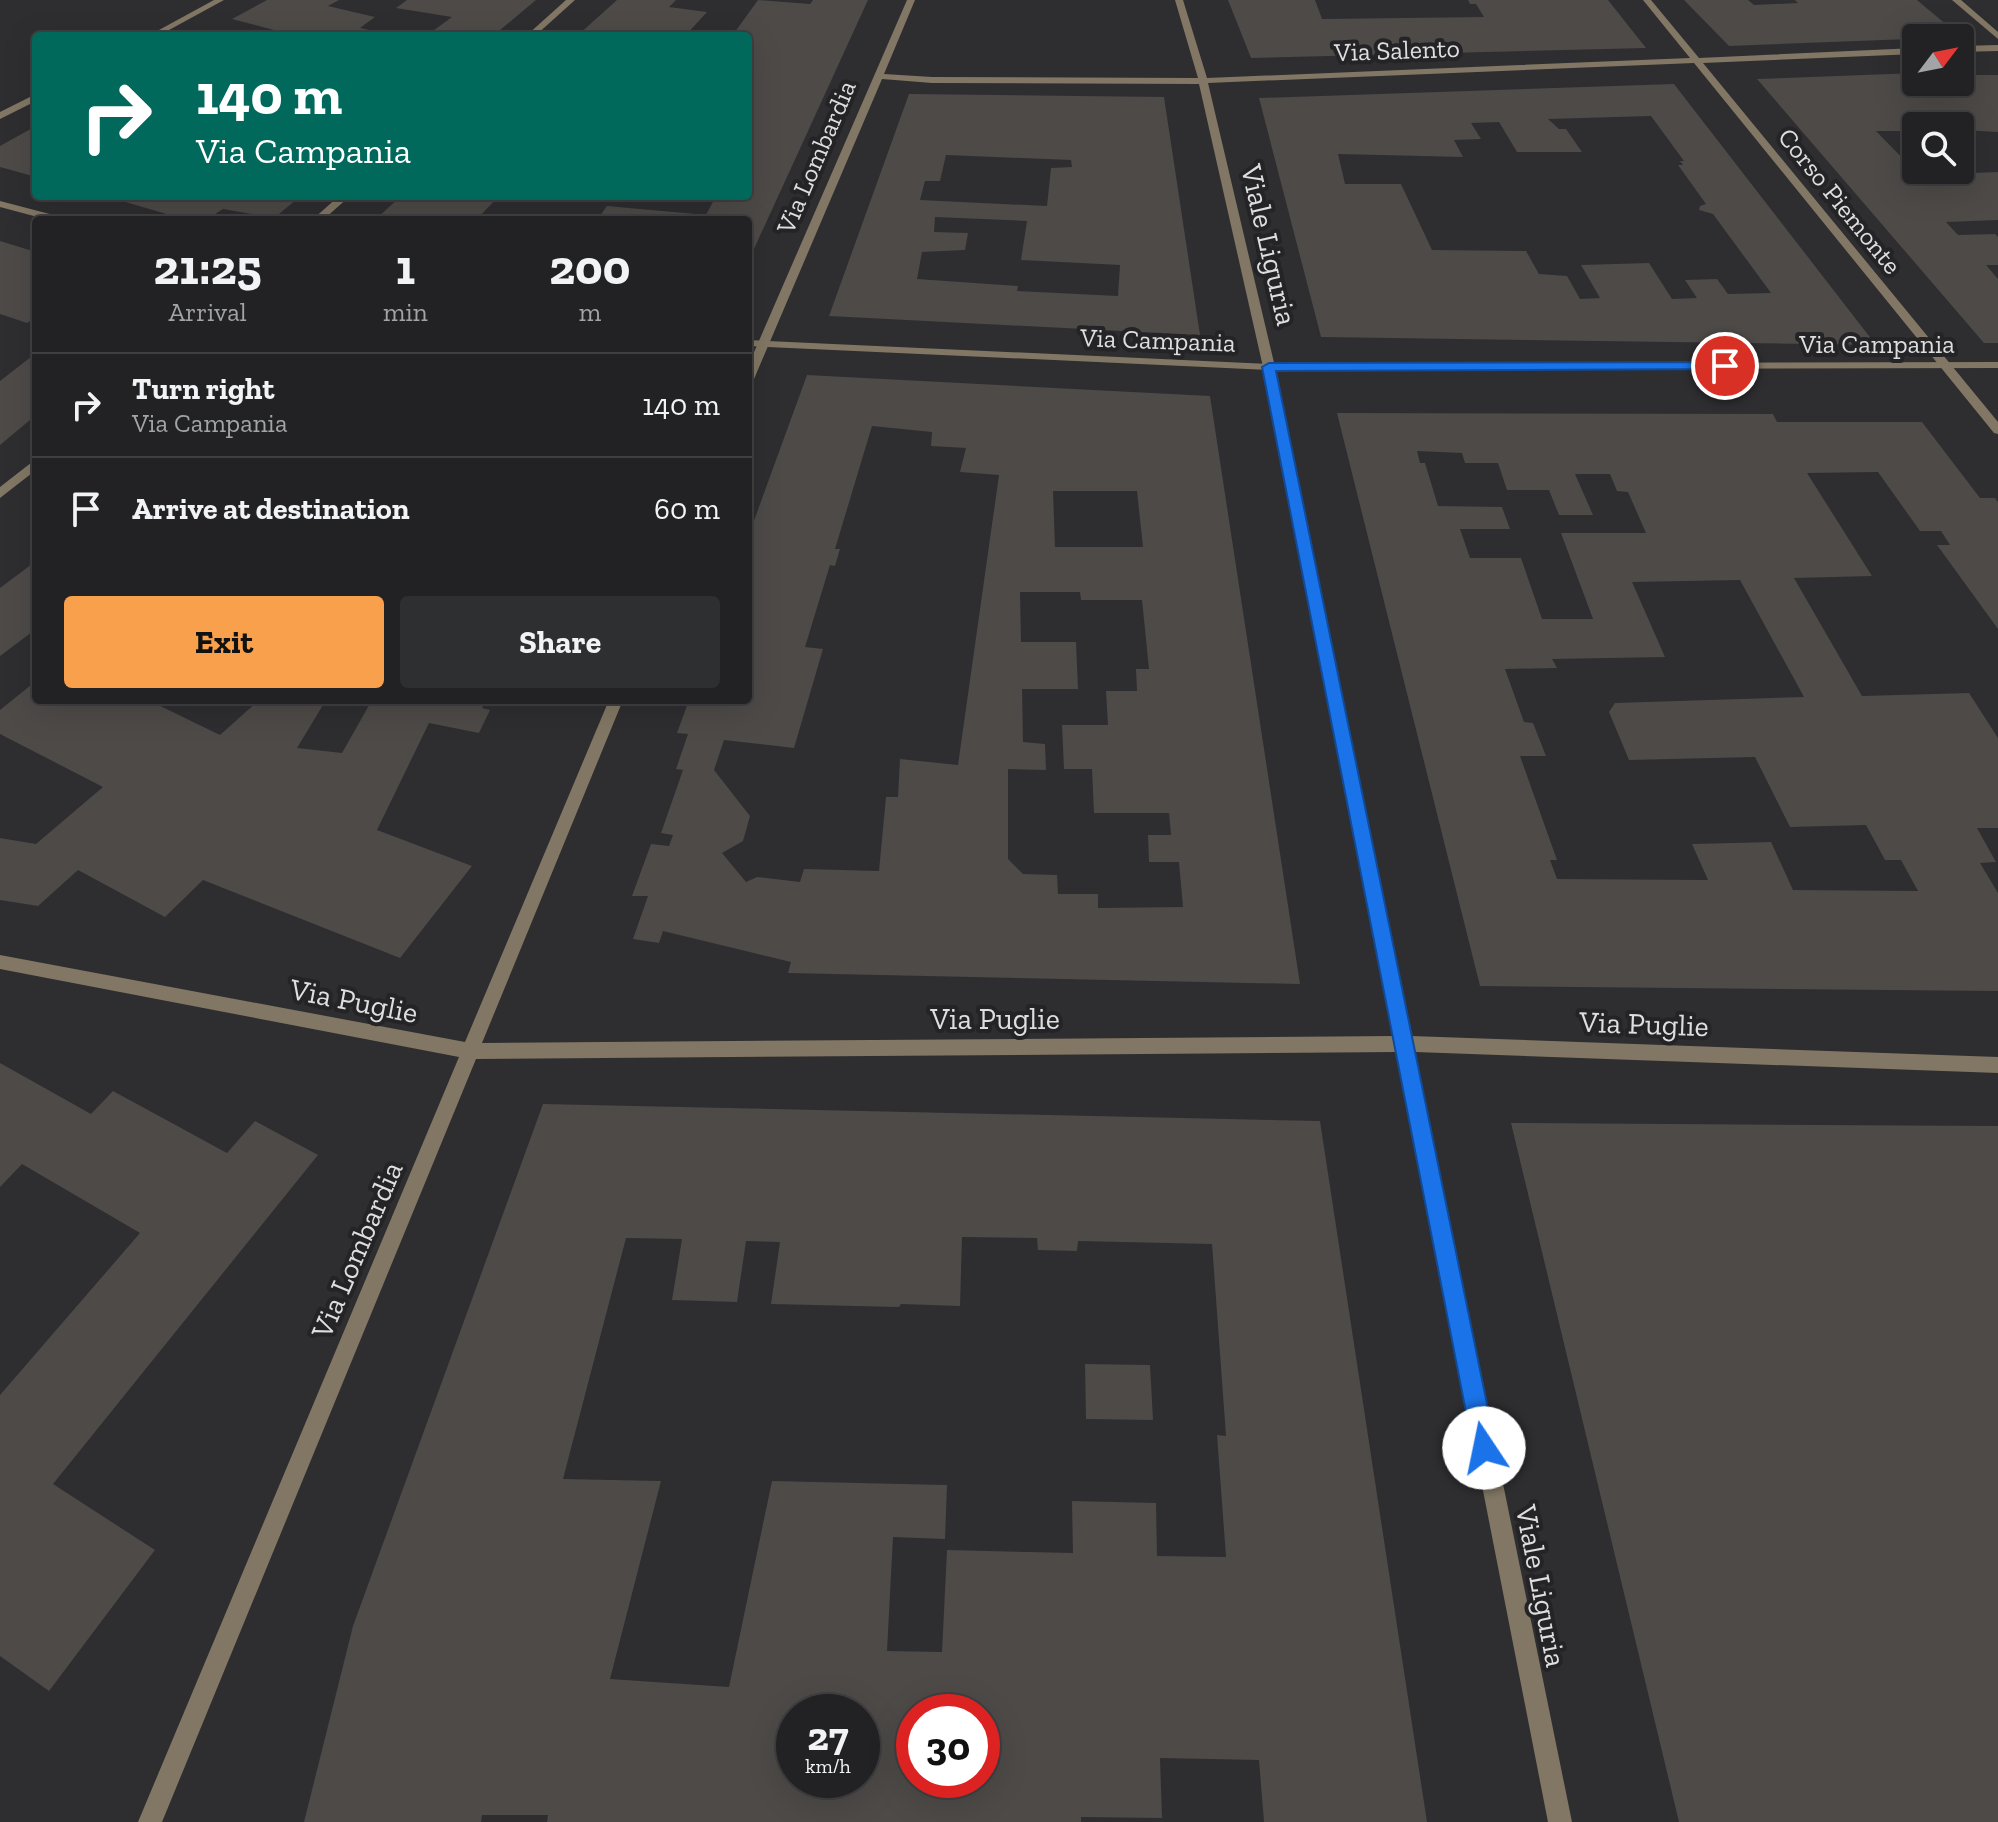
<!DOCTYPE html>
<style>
:root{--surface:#222224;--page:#2e2f31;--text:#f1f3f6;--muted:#a2a4a6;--line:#3f3f41;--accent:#f9a04c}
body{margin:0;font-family:"Zilla Slab",serif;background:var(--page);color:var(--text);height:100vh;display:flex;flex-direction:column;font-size:30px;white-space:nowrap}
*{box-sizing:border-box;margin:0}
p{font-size:26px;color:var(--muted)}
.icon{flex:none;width:44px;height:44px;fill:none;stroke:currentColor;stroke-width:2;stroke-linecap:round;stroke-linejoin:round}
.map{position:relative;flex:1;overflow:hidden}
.drawer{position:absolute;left:32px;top:216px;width:720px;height:488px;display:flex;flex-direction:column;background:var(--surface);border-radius:8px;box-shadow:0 8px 32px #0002,0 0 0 2px var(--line)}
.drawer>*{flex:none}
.top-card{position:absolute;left:32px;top:32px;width:720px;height:168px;border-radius:8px;box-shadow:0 8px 32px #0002,0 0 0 2px var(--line);background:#00695c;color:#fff;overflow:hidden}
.needle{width:52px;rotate:58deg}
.buttons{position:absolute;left:1902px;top:24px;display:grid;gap:16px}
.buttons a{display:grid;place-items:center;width:72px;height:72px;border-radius:8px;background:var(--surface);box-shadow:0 8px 32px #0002,0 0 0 2px var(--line);font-size:40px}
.speed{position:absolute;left:776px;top:1694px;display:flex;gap:16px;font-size:40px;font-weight:700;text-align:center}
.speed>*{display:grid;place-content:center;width:104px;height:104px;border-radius:50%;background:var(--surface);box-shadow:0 8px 32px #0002,0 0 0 2px var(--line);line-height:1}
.speed small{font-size:20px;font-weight:400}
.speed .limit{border:12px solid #d22;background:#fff;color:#111}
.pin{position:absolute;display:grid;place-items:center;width:68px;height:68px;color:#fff;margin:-34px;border:4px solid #fff;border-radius:50%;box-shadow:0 2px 8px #0007}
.me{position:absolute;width:88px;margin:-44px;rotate:349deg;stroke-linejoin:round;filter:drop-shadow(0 0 6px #0008)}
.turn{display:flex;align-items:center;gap:28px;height:168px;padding:0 32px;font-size:36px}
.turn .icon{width:104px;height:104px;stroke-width:2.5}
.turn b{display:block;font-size:56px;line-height:68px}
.eta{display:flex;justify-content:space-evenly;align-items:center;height:136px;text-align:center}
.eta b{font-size:48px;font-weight:700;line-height:56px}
.button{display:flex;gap:16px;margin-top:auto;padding:16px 32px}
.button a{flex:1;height:92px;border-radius:8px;background:var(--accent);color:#111;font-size:32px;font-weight:700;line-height:92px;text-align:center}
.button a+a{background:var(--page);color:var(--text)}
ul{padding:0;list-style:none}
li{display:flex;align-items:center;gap:24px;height:104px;padding:0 32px;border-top:2px solid var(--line)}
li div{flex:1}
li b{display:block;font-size:30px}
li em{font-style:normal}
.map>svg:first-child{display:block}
.building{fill:#4d4a48;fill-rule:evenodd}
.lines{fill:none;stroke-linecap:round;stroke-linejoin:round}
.minor{fill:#827764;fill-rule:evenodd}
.tertiary{fill:#827764;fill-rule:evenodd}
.route{fill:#1a73e8;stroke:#114b97;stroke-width:2}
.labels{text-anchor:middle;stroke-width:8;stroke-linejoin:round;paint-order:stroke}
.far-street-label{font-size:26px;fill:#dededf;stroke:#242326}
.street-label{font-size:30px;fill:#dededf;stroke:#242326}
</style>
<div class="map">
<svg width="1998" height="1822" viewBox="0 0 1998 1822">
<rect width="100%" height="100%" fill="#2e2d30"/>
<g class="building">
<polygon points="267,0 339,0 328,6 375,17 360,28 397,36 297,36 232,19"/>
<polygon points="407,0 536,0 493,36 426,36 452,17 396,8"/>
<polygon points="617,0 676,0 669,7 707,12 685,36 649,31 643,36 577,36"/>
<polygon points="758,0 810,4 813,0 868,0 748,262 748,220 597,220 607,206 706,215 716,196 748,196 748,36 732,36"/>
<polygon points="1228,0 1315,0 1322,19 1484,17 1476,4 1470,4 1468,0 1608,0 1646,48 1251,58"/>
<polygon points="1684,0 1748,0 1754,5 1798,3 1795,0 1917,0 1954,31 1903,33 1910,39 1729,46"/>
<polygon points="1916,73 1916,82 1960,82 1960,75 1998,75 1998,132 1960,130 1960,126 1916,126 1916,131 1876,131 1919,175 1998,172 1998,220 1946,222 1958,235 1995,234 1998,237 1998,265 1986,265 1998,279 1998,343 1984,343 1757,79"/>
<path d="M1674 84 1876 345 1321 337 1259 98ZM1651 116 1684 161H1680L1683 165H1678L1706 204 1700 206 1699 210 1713 214 1771 293 1728 294 1717 279 1685 280 1697 298 1672 299 1649 263 1581 265 1600 298 1580 299 1567 276 1539 274 1526 251 1432 250 1401 184H1345L1338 154 1463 157 1454 140 1481 139 1471 123 1499 122 1517 152H1582L1566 129H1559L1548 119Z"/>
<path d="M909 94 1164 97 1200 335 829 316ZM946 155 1071 160 1072 167 1051 168 1047 206 920 200 925 181H940ZM935 217 1027 221 1021 260 1120 265 1118 296 1017 291 1018 286 917 279 922 252 965 250 968 233 934 232Z"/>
<polygon points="36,126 36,177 0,167 0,146"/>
<polygon points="105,196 301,196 274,218 223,209 206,220 187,220"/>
<polygon points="401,196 499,196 476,220 375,220"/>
<polygon points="0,241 36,252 36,317 27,323 0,314"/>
<polygon points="36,353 36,415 0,445 0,381"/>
<path d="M807 375 1210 396 1300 984 788 973 791 962 663 931 659 943 633 939 648 896H632L651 844 669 846 673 835 661 833 683 770 676 769 688 734 677 733 689 700H748V537ZM872 426 932 432 931 446 966 448 960 472 999 475 958 765 900 759 898 797H886L879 871 804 869 800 882 757 877 746 882 722 853 743 841 750 816 714 770 724 740 794 748 823 649 805 647 830 565 835 566 840 549H835ZM1053 491H1137L1143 547H1055ZM1020 592H1080L1081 600H1142L1149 669H1136L1137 691H1106L1108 725H1062L1064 769H1092L1094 813H1169L1171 835H1148L1149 862H1179L1183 907 1098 908V894H1058L1057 875 1023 874 1008 859V769L1046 770 1045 744 1023 742 1022 689H1078L1076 642H1021Z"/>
<path d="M1337 413 1773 414 1777 422H1922L1980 498H1995L1998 502V629L1937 545H1950L1941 531H1920L1878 472 1807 473 1872 576 1794 578 1862 696 1969 693 1998 738V828H1977L1996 862 1980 863 1998 893V991L1480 986ZM1417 451 1462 453 1465 463H1498L1507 490H1549L1559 515H1593L1575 474H1610L1617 491 1628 492 1646 533H1561L1593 619H1542L1521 558H1470L1460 529H1510L1502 507 1438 506 1425 463H1420ZM1740 580 1804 697 1615 703 1609 712 1629 760 1755 757 1790 827 1866 825 1885 860H1901L1918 891 1793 890 1771 842 1692 844 1708 880 1557 879 1550 860H1557L1520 756H1546L1533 723 1524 722 1505 669 1557 668 1552 659 1665 657 1632 582Z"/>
<polygon points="36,561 36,629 0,656 0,588"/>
<polygon points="36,681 36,700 148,700 220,735 259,700 326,700 297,748 342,753 372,700 486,700 482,708 490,710 479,733 429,723 377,830 472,866 400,958 203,880 165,917 78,870 38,906 0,900 0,838 36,844 103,787 0,734 0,710"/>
<polygon points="0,1063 91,1114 113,1091 227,1153 255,1121 318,1155 53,1484 155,1550 49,1691 0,1656 0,1395 140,1233 22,1164 0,1187"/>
<path d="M543 1104 1320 1121 1427 1822H1264L1259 1760 1160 1758 1162 1818 1081 1817V1822H547L548 1815H482L481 1822H304L353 1626ZM962 1237 1037 1238 1038 1250 1077 1251 1078 1241 1212 1244 1226 1436 1217 1435 1226 1557 1157 1556 1156 1503 1072 1501 1073 1553 947 1550 942 1652 887 1651 893 1537 945 1539 947 1485 772 1481 729 1687 610 1679 661 1481 563 1479 626 1238 682 1239 672 1300 737 1302 746 1241 780 1242 771 1304 899 1307 901 1304 960 1306ZM794 1712H862V1780H794ZM914 1712H982V1780H914Z"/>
<polygon points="1511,1123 1998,1126 1998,1822 1679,1822"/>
<polygon points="1085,1364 1150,1365 1153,1420 1086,1419"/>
</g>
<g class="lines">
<g class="minor">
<polygon points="214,0 224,0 158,36 148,36"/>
<polygon points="566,0 575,0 535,36 526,36"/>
<polygon points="907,0 915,0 884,74 932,77 1198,78 1175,0 1183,0 1207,78 1690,58 1643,0 1651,0 1699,58 1916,48 1916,54 1703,63 1998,422 1998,434 1994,433 1694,63 1208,83 1275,367 1411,1036 1998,1057 1998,1073 1415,1052 1572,1822 1548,1822 1397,1052 476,1059 162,1822 138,1822 459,1057 0,969 0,955 465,1042 609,700 623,700 482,1043 1394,1036 1263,367 1199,84 932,83 882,79 754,379 748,383 748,366"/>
<polygon points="1952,0 1961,0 1998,32 1998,39"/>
<polygon points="1998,45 1998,51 1960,52 1960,46"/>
<polygon points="36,94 36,101 0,119 0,112"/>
<polygon points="339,196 350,196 323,220 312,220"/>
<polygon points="36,459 36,470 0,498 0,487"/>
</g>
<g class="tertiary">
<polygon points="0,201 65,218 66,220 49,220 0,207"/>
<polygon points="748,340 1269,364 1998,362 1998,368 1269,370 748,346"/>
</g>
</g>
<polygon class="route" points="1725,362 1732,366 1730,369 1276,371 1496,1448 1493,1457 1484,1460 1476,1457 1473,1448 1262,367 1269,363"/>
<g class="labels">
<g class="far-street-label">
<text transform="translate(1397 50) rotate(-2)" y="9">Via Salento</text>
<text transform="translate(816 157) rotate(-67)" y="9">Via Lombardia</text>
<text transform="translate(1840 201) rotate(51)" y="9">Corso Piemonte</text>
<text transform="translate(1158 340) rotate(2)" y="9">Via Campania</text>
<text x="1877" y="353">Via Campania</text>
</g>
<g class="street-label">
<text transform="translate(1269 245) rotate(77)" y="10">Viale Liguria</text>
<text transform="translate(354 1001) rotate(11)" y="10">Via Puglie</text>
<text x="995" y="1029">Via Puglie</text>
<text transform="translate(1644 1024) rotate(2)" y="10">Via Puglie</text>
<text transform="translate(357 1250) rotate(-67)" y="10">Via Lombardia</text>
<text transform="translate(1541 1586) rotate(79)" y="10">Viale Liguria</text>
</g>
</g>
</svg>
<div class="buttons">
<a><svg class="needle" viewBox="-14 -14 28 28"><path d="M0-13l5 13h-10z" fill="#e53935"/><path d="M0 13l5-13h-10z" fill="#a2a4a6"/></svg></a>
<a><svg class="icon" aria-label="search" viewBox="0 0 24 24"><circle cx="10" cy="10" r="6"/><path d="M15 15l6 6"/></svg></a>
</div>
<div class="speed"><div>27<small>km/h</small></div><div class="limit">30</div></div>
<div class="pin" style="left:1725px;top:366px;background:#d93025"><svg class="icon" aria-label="arrive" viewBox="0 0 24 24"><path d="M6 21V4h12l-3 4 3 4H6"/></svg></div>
<svg class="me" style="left:1484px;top:1448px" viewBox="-20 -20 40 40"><circle r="19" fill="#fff"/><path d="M0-13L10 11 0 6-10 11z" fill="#1a73e8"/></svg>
<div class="top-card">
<div class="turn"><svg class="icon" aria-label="right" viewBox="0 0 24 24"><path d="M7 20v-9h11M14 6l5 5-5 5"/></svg><div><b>140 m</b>Via Campania</div></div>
</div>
<section class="drawer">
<div class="eta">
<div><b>21:25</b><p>Arrival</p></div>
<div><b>1</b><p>min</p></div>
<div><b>200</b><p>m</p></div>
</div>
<ul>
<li><svg class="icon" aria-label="right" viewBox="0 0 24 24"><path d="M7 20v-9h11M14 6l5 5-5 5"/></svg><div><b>Turn right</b><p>Via Campania</p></div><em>140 m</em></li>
<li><svg class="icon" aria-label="arrive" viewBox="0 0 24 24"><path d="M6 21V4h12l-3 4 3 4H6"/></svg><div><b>Arrive at destination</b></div><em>60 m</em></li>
</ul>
<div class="button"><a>Exit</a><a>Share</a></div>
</section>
</div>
